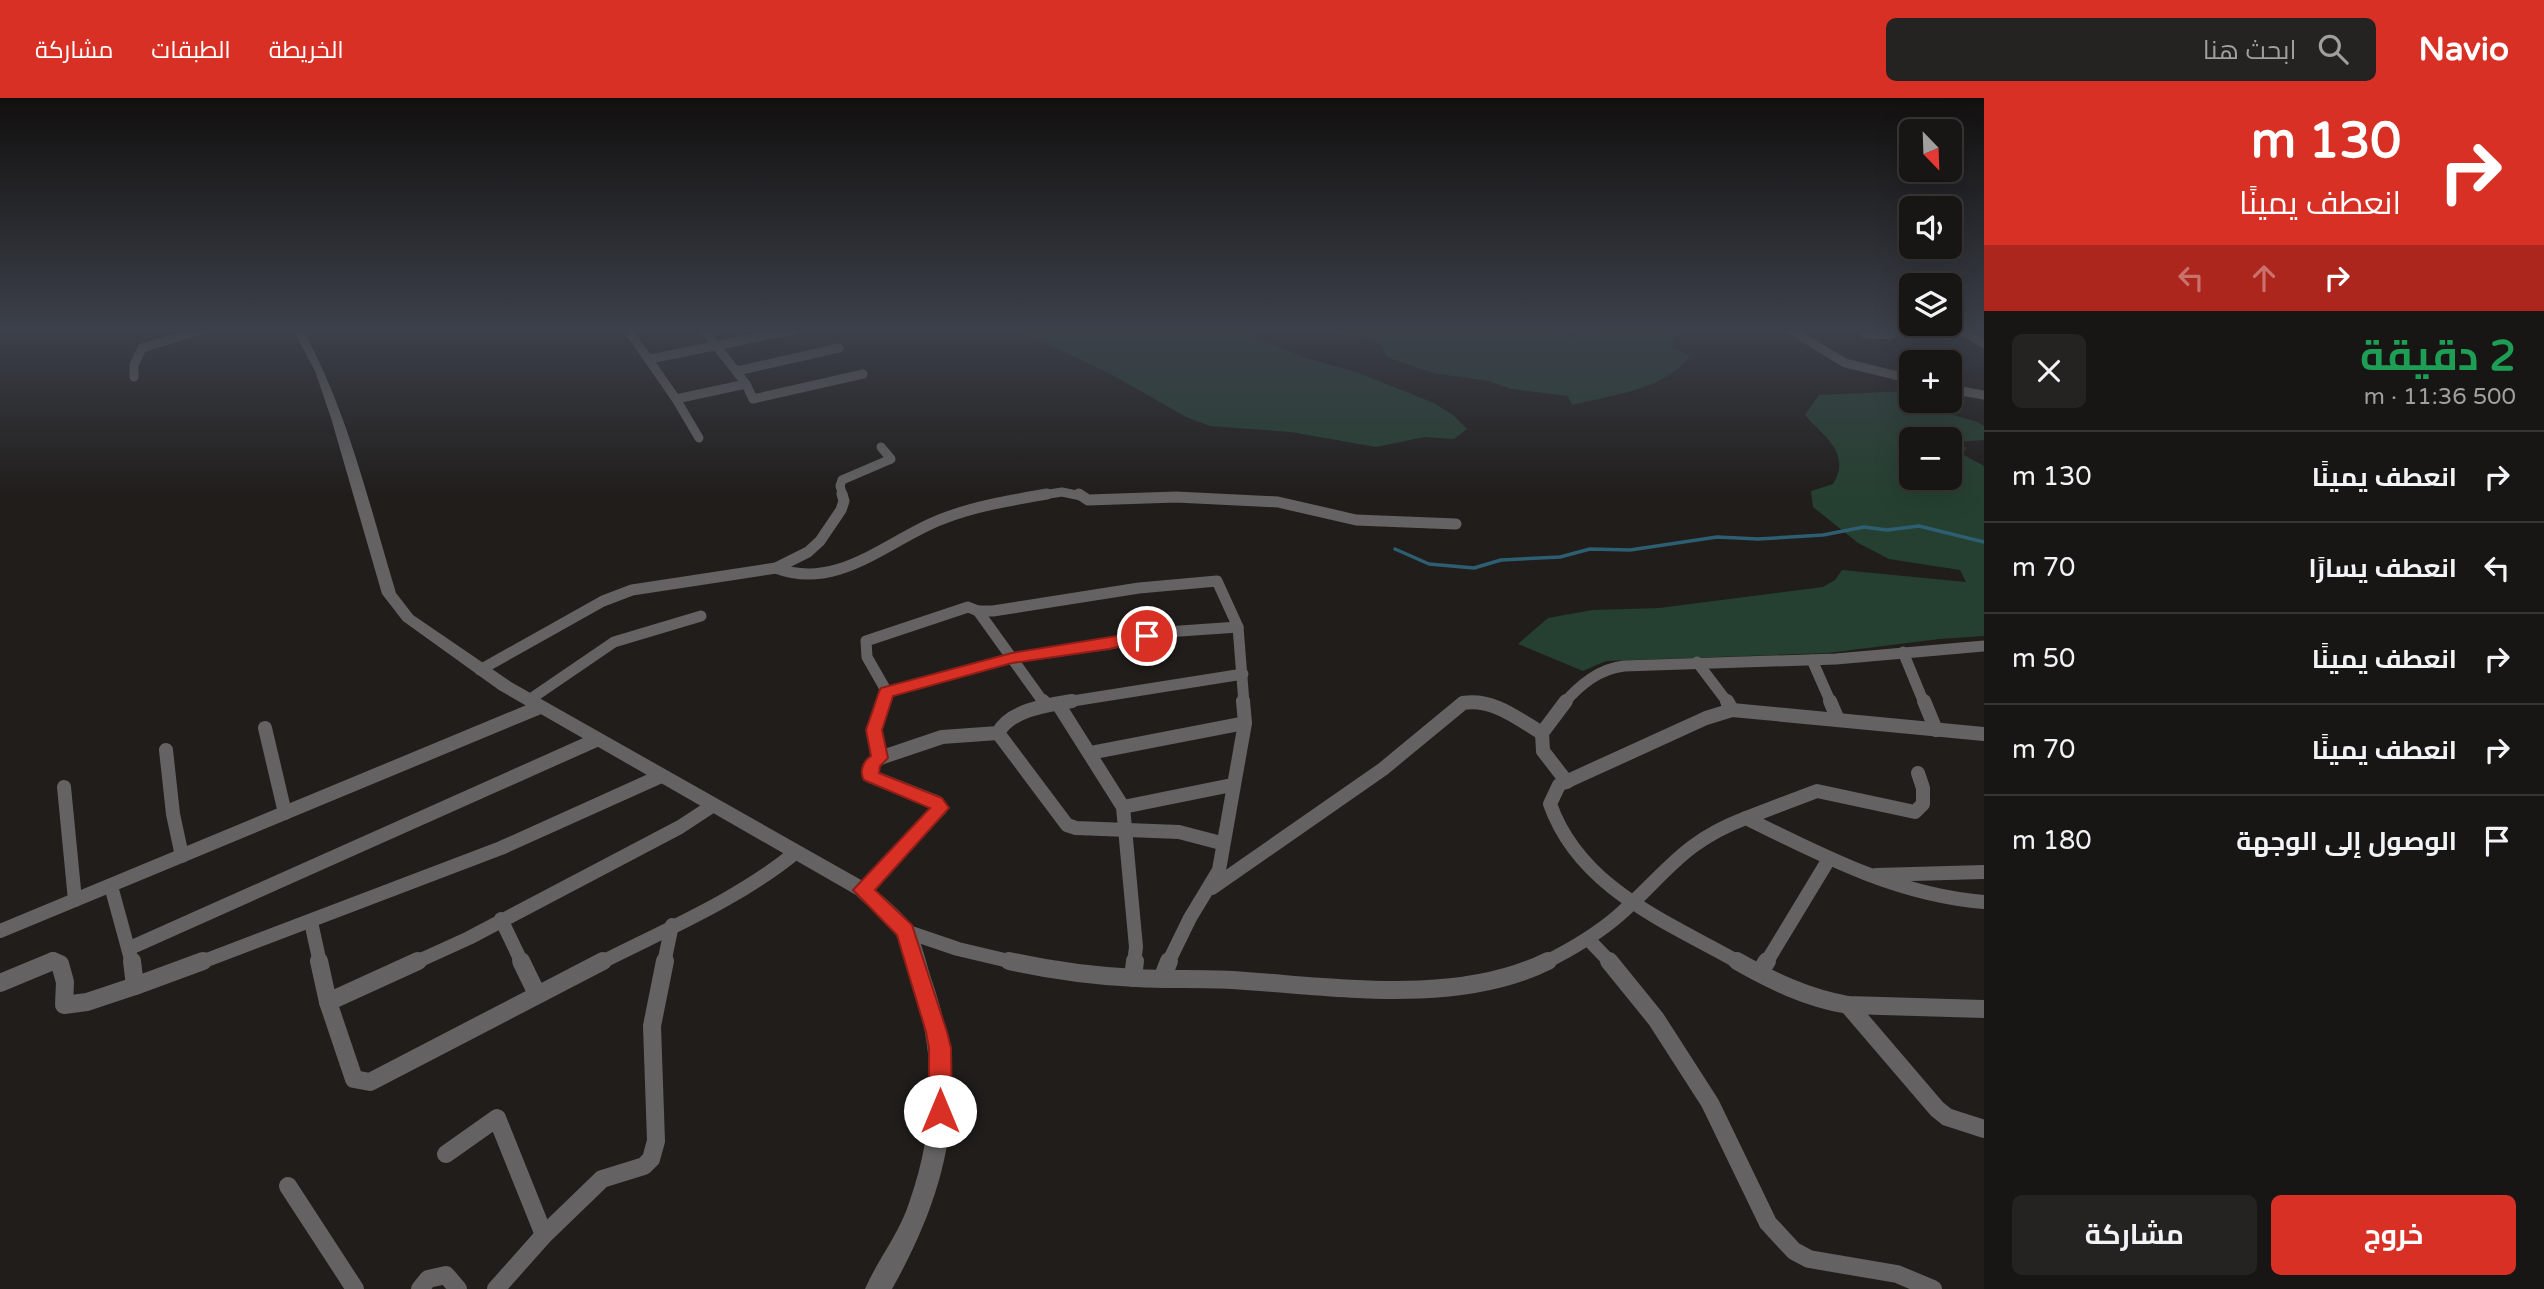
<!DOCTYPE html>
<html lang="ar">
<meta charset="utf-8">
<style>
:root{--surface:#181614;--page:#252322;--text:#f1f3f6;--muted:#9f9fa0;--line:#363534;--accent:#d93025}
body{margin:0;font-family:"Varela Round",Cairo,sans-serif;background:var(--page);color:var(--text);direction:rtl;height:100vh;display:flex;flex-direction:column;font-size:26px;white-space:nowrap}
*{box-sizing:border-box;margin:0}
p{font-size:23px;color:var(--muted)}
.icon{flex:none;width:38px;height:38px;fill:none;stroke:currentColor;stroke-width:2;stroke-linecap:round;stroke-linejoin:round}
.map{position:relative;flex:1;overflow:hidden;direction:ltr}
.side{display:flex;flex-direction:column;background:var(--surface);width:560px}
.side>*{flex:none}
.hud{background:#d93025;color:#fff;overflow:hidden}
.needle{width:46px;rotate:157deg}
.buttons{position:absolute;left:1899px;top:21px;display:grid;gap:14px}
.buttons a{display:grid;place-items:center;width:63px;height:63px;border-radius:10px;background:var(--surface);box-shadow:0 7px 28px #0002,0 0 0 2px var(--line);font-size:35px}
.pin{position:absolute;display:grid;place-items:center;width:60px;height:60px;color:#fff;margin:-30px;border:4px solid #fff;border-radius:50%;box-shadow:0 2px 7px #0007}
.me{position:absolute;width:77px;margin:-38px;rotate:0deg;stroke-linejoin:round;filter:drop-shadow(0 0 5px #0008)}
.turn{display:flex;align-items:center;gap:24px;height:147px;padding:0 28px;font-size:32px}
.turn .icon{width:91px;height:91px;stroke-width:2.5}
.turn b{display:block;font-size:49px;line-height:60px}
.lanes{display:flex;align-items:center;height:66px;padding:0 28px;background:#0003;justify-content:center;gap:35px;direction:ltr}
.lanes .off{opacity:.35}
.round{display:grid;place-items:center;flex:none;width:74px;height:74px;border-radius:10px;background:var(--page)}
.head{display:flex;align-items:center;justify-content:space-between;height:119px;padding:0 28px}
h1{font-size:42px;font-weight:700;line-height:52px;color:#1e9e55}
.action{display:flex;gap:14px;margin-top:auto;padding:14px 28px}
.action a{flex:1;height:80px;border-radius:10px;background:var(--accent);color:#fff;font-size:28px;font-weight:700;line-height:80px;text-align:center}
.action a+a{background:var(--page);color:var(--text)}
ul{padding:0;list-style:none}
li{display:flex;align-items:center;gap:21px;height:91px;padding:0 28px;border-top:2px solid var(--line)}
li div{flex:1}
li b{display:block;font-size:26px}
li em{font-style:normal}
header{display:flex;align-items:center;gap:42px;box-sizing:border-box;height:98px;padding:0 35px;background:var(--accent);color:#fff}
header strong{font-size:33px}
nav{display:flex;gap:38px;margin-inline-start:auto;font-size:24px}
.search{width:490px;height:63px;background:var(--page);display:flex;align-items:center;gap:18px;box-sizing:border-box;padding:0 24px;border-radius:10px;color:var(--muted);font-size:26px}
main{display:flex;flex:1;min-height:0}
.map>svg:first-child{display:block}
.green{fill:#254030;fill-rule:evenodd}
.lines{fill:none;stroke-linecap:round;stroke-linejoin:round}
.stream{stroke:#2d5e71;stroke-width:3.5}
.minor-far3{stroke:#646262;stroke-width:9}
.minor-far2{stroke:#646262;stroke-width:11}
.minor-far1{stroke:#646262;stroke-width:14}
.minor{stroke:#646262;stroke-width:18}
.tertiary{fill:#646262;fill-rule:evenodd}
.route{fill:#d93025;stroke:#8d1f18;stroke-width:2}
</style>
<header>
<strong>Navio</strong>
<div class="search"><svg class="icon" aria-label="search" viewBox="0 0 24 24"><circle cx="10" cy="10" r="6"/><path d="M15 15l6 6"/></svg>ابحث هنا</div>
<nav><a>الخريطة</a><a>الطبقات</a><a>مشاركة</a></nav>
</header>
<main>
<section class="side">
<div class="hud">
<div class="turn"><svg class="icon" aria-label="right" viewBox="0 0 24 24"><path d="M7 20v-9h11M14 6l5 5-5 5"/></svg><div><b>130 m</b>انعطف يمينًا</div></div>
<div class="lanes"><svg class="icon off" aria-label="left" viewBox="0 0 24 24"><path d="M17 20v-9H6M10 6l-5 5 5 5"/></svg><svg class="icon off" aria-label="ahead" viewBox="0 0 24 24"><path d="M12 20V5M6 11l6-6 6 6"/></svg><svg class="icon" aria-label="right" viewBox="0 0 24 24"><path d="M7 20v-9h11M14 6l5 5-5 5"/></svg></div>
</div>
<div class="head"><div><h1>2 دقيقة</h1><p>500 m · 11:36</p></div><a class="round"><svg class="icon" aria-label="close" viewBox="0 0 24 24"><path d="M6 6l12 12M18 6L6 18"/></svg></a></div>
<ul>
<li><svg class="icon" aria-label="right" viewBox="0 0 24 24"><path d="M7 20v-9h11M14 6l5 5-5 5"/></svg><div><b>انعطف يمينًا</b></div><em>130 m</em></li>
<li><svg class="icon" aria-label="left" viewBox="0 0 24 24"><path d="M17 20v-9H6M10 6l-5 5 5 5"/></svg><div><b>انعطف يسارًا</b></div><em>70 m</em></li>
<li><svg class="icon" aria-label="right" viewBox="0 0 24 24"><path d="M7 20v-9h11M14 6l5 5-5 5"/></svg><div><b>انعطف يمينًا</b></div><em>50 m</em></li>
<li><svg class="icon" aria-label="right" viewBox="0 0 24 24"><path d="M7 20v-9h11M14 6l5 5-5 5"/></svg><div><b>انعطف يمينًا</b></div><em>70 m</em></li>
<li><svg class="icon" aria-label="arrive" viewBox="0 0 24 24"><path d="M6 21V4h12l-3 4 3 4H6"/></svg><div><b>الوصول إلى الوجهة</b></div><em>180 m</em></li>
</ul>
<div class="action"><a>خروج</a><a>مشاركة</a></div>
</section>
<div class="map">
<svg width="1984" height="1191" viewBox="0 0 1984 1191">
<rect width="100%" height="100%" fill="#201d1b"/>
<g class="green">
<polygon points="1016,232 1238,232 1306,260 1356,274 1434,305 1453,317 1467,331 1454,341 1425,339 1376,349 1291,334 1210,328 1186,319 1107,274"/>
<path d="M1310 232H1541L1573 239 1591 232H1677L1672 250 1690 258C1665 292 1611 297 1572 307L1568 298 1512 291 1488 283 1433 275 1387 259 1381 247 1359 239Z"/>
<path d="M1911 293V303C1938 303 1928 307 1947 315 1960 320 1971 320 1984 328V342L1954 344 1966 350 1962 356 1984 368V538L1939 541 1828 555 1606 563 1583 573 1518 546 1548 520 1570 516 1593 512 1659 510 1823 489 1835 482 1842 472 1966 484 1960 472 1889 461 1858 445 1813 409 1811 393 1833 386C1852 355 1824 339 1805 317L1819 297ZM1911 341H1950V380H1911Z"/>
</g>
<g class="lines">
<polyline class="stream" points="1395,451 1429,466 1474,470 1501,462 1560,459 1590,451 1630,452 1717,439 1758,441 1823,437 1864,429 1887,432 1919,428 1984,444"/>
<g class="minor-far3">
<polyline points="628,232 676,301 699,340"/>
<polyline points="704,232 746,286 753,301 863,276"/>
<polyline points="1791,232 1845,265 1911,281"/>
<polyline points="1959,232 1984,245"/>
<polyline points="1865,236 1891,237"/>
<polyline points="650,261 793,232"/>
<polyline points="737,273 839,250"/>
<polyline points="134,279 134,267 142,250 201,232"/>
<polyline points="1950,291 1984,297"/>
<polyline points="676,301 746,286"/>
<polyline points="843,398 840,388 842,382 891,361 881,349"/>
<polyline points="1036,398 1062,394 1081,398"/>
</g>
<g class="minor-far2">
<polyline points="1079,396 1088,402 1176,399 1278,404 1356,422 1456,426"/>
<path d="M776 470C838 494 889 441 942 421 975 408 1012 402 1047 396"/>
<polyline points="978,513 1044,605"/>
<polyline points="1903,554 1924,605"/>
<polyline points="1812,562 1831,605"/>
<polyline points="1697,564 1728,605"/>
<polyline points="480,572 603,503 632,492 776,470 808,454 820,443 841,412 844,403 842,396"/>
<polyline points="887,594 1012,560 1109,546 1166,534 1238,529"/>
<polyline points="529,602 614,544 701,518"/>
<polyline points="883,605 887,594 867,559 866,543 968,509 978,513 993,513 1139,490 1217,483 1238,529 1244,605"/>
<polyline points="1060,605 1243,576"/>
<polyline points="1465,605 1483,605"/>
<path d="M1564 605C1581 586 1599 571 1624 568L1836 561 1984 548"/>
</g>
<g class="minor-far1">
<polyline points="1043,603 1046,607"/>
<polyline points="1566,603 1542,635 1543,653 1567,684"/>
<polyline points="1727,603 1732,612"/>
<polyline points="1830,603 1838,622"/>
<polyline points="1924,603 1936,632"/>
<polyline points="1058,606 1123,709 1136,849 1134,865"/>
<polyline points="265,630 285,715"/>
<polyline points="998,635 1067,727 1076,730 1179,734 1221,745"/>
<polyline points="166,652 173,716 182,758"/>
<polyline points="1090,655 1245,625"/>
<path d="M880 660 942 639 998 635C1010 612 1047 607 1072 603"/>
<polyline points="64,689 75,802"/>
<polyline points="1123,709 1232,687"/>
<polyline points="1746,720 1817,693 1915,714 1923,706 1923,690 1918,675"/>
<polyline points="1876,777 1984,774"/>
<polyline points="111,788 132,865"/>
<path d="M1212 790 1383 671 1463 605C1493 600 1518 621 1542 635"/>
<polyline points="863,792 941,710 936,704 870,678 872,666 880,660 874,632 884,603"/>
<polyline points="501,821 522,865"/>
<polyline points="311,824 320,865"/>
<polyline points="0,833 540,609"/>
<polyline points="905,833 958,851 1017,865"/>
<polyline points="1589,842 1611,865"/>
<polyline points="130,850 596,642"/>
<polyline points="48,865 57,865"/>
<polyline points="199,865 501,750 661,678"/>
<polyline points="414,865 469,840 680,729 712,708"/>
<path d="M600 865C667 831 737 802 795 755"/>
<polyline points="664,865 672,827"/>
<polyline points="1168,865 1190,820 1219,772 1245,625 1243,603"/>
<path d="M1544 865C1570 852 1596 837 1618 818 1666 776 1682 744 1746 720 1823 758 1897 797 1984 804"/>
<path d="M1740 865C1668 824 1580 791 1550 706L1559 687 1706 620 1732 612 1984 636"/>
<polyline points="1766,865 1829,761"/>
</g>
<g class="minor">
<polyline points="53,863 60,866 65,884 64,907 87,904 135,888"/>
<polyline points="132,863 135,888 203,863"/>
<polyline points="319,863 328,904 354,981 370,984 603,863"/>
<polyline points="521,863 537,896"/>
<path d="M1009 863C1050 872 1093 878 1136 880 1168 882 1200 880 1232 882 1331 888 1455 909 1548 863"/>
<polyline points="1609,863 1656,921 1710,1005 1768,1125 1794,1153 1809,1161 1897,1176 1933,1191"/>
<path d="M1737 863C1772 883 1807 900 1848 907L1984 911"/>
<polyline points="1760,874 1767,863"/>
<polyline points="1133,880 1135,863"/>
<polyline points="1162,881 1169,863"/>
<polyline points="0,885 53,863"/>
<polyline points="328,904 418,863"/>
<polyline points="1848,907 1937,1011 1947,1019 1984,1031"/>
<polyline points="446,1056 497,1020 544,1137"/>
<polyline points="288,1088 355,1191"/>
<polyline points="420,1191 428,1181 446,1177 458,1191"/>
<polyline points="496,1191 544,1137 602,1081 644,1068 651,1061 656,1043 652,928 665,863"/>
</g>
<path class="tertiary" d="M293 232H303C348 314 369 406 396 495L413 517 511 584 870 787C883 799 901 812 912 828 922 842 926 866 932 883 971 995 949 1090 892 1191H865C878 1161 899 1136 909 1105 936 1028 937 958 911 880 907 867 904 852 897 839 890 824 869 810 856 797L499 592 403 523 382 496 331 320 315 273Z"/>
</g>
<linearGradient id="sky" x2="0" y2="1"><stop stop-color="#12100f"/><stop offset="0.58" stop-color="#3c404a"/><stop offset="1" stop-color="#3c404a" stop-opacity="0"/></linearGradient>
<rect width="1984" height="399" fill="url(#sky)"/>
<path class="route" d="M1147 533 1155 538 1153 541 1109 551 1012 565 893 598 882 632 888 660 880 668 879 675 942 700 949 710 875 792 912 827 947 934 951 950 952 1013 948 1021 940 1024 932 1021 929 1013V950L926 934 897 837 853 792 930 710 864 682C859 674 863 663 871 658L866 632 879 594 881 590 1012 555Z"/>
</svg>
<div class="buttons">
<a><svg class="needle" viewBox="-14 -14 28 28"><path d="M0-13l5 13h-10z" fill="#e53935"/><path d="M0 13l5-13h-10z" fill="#9f9fa0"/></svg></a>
<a><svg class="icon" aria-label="sound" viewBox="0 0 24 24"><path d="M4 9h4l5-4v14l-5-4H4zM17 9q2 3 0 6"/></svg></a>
<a><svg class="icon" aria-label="layers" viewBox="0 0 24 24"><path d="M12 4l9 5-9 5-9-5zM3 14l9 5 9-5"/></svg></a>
<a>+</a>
<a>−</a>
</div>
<div class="pin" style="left:1147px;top:538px;background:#d93025"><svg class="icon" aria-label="arrive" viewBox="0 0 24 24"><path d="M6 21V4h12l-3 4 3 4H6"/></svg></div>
<svg class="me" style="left:940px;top:1013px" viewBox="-20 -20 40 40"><circle r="19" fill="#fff"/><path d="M0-13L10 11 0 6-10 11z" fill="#d93025"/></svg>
</div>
</main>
